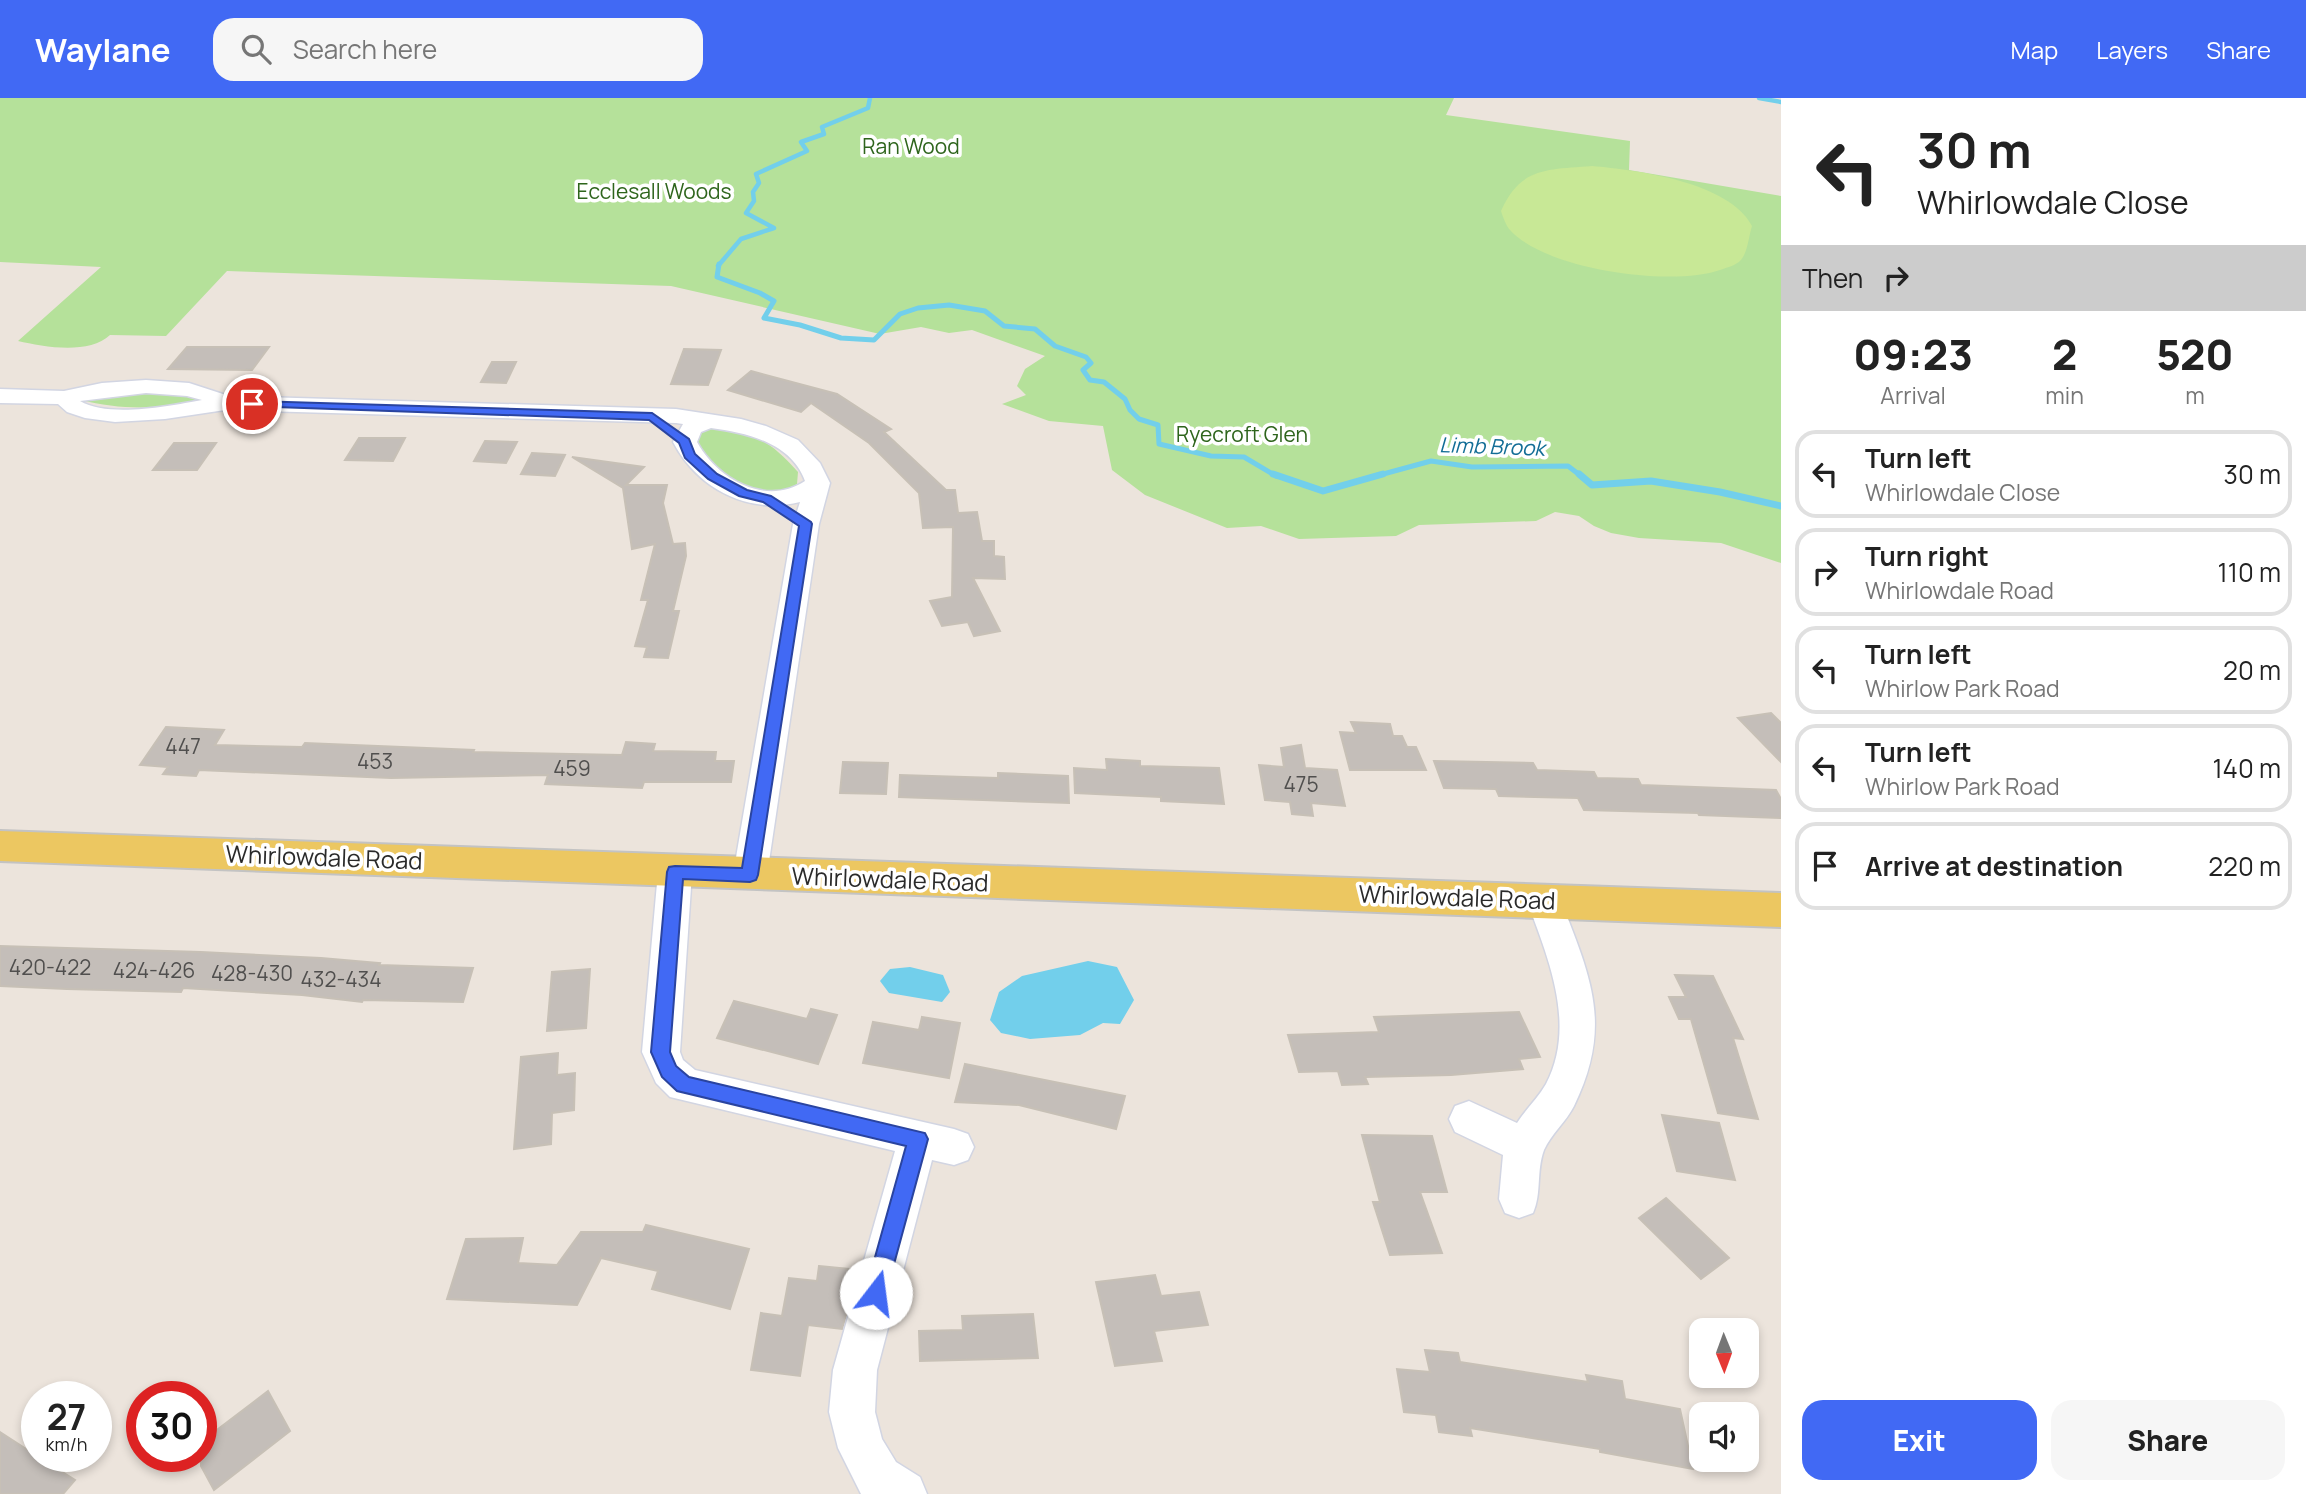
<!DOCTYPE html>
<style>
:root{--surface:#fff;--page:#f6f6f6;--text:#222;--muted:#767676;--line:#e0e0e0;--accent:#4169f4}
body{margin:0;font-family:Manrope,sans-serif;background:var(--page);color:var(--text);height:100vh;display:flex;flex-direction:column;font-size:26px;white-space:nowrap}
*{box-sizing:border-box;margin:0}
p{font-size:23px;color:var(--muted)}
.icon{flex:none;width:38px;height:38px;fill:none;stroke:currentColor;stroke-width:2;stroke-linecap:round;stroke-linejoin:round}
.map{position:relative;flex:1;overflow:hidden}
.drawer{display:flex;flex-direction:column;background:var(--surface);width:525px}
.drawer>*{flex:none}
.guide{background:#fff;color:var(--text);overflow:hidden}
.needle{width:46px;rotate:179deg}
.tools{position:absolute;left:1689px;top:1220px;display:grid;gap:14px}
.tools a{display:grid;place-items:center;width:70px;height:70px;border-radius:14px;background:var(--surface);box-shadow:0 4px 10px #0003;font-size:35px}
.speed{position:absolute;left:21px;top:1283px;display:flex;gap:14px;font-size:35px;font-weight:700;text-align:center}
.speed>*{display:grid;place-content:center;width:91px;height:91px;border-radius:50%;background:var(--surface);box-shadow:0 4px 10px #0003;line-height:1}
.speed small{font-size:18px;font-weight:400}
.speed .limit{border:10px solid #d22;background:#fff;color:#111}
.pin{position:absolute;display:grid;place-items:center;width:60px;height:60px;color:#fff;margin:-30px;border:4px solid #fff;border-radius:50%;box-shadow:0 2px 7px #0007}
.me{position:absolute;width:77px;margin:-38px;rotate:15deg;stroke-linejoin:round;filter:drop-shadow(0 0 5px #0008)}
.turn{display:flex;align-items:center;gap:24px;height:147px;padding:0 21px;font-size:32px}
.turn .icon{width:91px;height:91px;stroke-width:2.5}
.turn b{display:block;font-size:49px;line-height:60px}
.then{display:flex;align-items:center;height:66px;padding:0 21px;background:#0003;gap:14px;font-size:26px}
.eta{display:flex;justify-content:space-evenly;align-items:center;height:119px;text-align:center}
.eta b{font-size:42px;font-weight:800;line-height:49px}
.cta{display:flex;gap:14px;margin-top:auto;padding:14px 21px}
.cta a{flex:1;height:80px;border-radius:21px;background:var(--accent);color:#fff;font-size:28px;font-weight:800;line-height:80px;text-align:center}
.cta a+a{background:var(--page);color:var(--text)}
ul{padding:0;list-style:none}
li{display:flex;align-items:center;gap:21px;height:88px;margin:0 14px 10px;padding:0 7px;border:4px solid var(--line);border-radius:21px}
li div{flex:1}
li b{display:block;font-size:26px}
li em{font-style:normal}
header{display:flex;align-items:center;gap:42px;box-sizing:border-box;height:98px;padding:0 35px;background:var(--accent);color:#fff}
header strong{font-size:33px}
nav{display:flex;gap:38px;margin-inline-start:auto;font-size:24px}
.search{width:490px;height:63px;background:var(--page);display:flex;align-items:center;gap:18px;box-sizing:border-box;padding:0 24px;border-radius:21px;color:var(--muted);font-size:26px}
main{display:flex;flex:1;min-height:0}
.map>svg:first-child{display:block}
.green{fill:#b5e19a}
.pitch{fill:#c8e896}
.water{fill:#72cfeb}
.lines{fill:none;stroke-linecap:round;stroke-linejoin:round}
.stream-far2{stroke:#72cfeb;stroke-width:4.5}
.stream-far1{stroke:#72cfeb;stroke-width:5}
.stream{stroke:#72cfeb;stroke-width:7}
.building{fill:#c4beb9;stroke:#c7c0b6;stroke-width:2}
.minor-casing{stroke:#d2d5e2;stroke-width:3}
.major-casing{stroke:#c3c3c3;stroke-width:4}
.minor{fill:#fff;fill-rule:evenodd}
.major{fill:#ecc761;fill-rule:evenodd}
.route{fill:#4169f4;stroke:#2a449f;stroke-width:2}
.labels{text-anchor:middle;stroke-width:7;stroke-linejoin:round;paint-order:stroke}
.far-park-label{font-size:21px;fill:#2e651c;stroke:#fff}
.far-water-label{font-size:21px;font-style:italic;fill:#126d96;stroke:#fff}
.number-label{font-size:21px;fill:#504f4e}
.street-label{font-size:24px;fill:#2a2a2a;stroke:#fff}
</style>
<header>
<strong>Waylane</strong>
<div class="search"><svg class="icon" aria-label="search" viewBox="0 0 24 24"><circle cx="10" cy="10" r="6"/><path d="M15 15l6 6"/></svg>Search here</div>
<nav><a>Map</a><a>Layers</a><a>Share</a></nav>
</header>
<main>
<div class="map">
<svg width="1781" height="1396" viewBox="0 0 1781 1396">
<rect width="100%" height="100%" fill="#ece4dc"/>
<g class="green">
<path d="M0 0H1454L1446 17 1630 43 1629 72 1781 98V465L1721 445 1639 440 1611 435 1594 428 1579 418 1555 414 1536 423 1419 427 1396 438 1299 441 1261 428 1227 430 1145 397 1112 372 1103 328 1049 323 1002 306 1026 297 1017 288 1025 271 1045 258 972 232 949 235 921 229 880 236 671 188 227 173 166 238 110 237C89 257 44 249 18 243L101 169 0 164Z"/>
<path d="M153 293 209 301C167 311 123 313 81 302Z"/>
<path d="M713 329C757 337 767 340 798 374L797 386C763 409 722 376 696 354L697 334Z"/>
</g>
<path class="pitch" d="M1592 68C1636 72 1730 84 1752 128 1749 137 1748 151 1743 159 1739 167 1728 169 1720 172 1671 189 1546 172 1510 132 1506 128 1503 119 1501 113 1521 68 1548 72 1592 68Z"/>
<g class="water">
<polygon points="1088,863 1117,869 1134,902 1120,926 1103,925 1080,937 1030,941 1001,935 990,922 999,894 1022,878"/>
<polygon points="910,869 943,877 950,894 942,904 889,895 880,883 890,871"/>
</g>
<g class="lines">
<g class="stream-far2">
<polyline points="1759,0 1781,4"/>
<polyline points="718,168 741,141 774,130 746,115 754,103 753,94 759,85 756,76 807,53 801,44 824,36 822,29 868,10 870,0"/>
</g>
<g class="stream-far1">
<polyline points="719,166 717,179 760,195 774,203 764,220 800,227 841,240 874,242 900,216 918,210 949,207 985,213 1004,228 1035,231 1055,248 1086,259 1091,265 1083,272 1090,282 1104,284 1125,301 1130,312 1139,321 1158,327 1159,346 1211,358 1244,359 1276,378"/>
<polyline points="1376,378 1431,363 1472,369 1568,368 1581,378"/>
</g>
<g class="stream">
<polyline points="1273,376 1323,393 1383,376"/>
<polyline points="1579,376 1592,387 1651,383 1720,394 1781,408"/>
</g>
</g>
<g class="building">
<polygon points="187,249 269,249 252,272 168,271"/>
<polygon points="684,251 721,252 708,287 671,286"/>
<polygon points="492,264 516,264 506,285 481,284"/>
<polygon points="751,273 837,296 891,331 884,334 946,392 955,392 958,415 977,414 982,443 994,443 994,458 1004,459 1005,481 973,480 1000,533 974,538 968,524 942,528 930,503 952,499 953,429 923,430 919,395 869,345 811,305 801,314 728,292"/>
<polygon points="359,340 405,340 393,363 345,362"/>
<polygon points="485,343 517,344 506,365 474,363"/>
<polygon points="174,345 216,345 197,372 153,372"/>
<polygon points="532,355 565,357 555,378 521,376"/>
<polygon points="572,359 644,369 626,387 667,387 663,405 673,446 685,445 686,458 673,513 679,513 668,560 644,559 647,549 635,548 648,502 641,502 655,446 632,451 623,390"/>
<polygon points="1771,615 1781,625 1781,664 1738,620"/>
<polygon points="1351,624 1390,626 1393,638 1402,638 1407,649 1416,649 1426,672 1350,672 1340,634 1356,635"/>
<polygon points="166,629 224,632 215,647 302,649 305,645 474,652 473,654 622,657 626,644 655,646 653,653 716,654 715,663 734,663 731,684 644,684 642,690 545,686 548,677 391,680 199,672 196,678 163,676 168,669 140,667"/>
<polygon points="1301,647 1305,670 1337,672 1345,708 1311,705 1313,718 1292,716 1290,704 1265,702 1259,667 1284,669 1281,650"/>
<polygon points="1106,661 1140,663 1140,668 1219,670 1224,706 1161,703 1161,699 1075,695 1074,670 1107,672"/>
<polygon points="1434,663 1533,665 1537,672 1594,674 1597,680 1638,681 1641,687 1776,692 1781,701 1781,720 1699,717 1698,715 1584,712 1578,700 1499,698 1496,691 1444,690"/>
<polygon points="843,664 888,665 886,696 840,695"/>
<polygon points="998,675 1068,678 1069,705 899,699 900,677 998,680"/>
<polygon points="0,848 201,854 321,860 380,865 379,867 473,870 463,904 363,902 362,904 302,897 183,890 181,894 67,891 0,888"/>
<polygon points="590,871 586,930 547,933 552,874"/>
<polygon points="1675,877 1713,878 1743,941 1733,940 1758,1021 1718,1015 1691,921 1679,921 1669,899 1686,899"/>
<polygon points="734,903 807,921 811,911 837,917 818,966 717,940"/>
<polygon points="1519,914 1540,959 1519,961 1523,971 1451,977 1365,979 1368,986 1342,987 1338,973 1299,974 1288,937 1379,934 1374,919"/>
<polygon points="922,919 960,925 949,980 863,965 873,924 919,932"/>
<polygon points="558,955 557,977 575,975 574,1012 552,1015 551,1046 514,1051 521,959"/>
<polygon points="965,966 1125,998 1116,1031 1019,1007 955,1004"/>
<polygon points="1662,1017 1719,1025 1735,1082 1677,1073"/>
<polygon points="1362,1037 1432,1038 1447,1094 1420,1094 1442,1155 1390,1157 1373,1104 1380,1104"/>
<polygon points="1666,1100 1729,1160 1701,1181 1639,1120"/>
<polygon points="646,1127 749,1151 730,1211 652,1191 658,1173 601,1160 577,1207 447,1201 466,1141 523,1140 518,1165 557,1167 581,1134 643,1134"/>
<polygon points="819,1168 859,1172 842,1231 808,1227 800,1278 751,1272 761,1215 782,1218 789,1180 817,1183"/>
<polygon points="1155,1177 1161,1198 1199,1194 1208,1227 1154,1233 1162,1263 1115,1268 1096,1184"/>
<polygon points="1033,1216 1038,1260 920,1263 919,1233 963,1232 962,1218"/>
<polygon points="1425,1252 1458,1255 1460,1264 1588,1284 1586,1277 1622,1283 1625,1301 1680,1311 1693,1371 1600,1354 1600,1351 1470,1330 1472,1338 1439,1334 1436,1317 1404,1314 1397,1271 1430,1274"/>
<polygon points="268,1293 290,1333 214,1392 201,1368 201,1344"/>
<polygon points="0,1334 37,1358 75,1382 63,1396 0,1396"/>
</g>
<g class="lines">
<defs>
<g id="minor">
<path d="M146 282 189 285 229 298 676 311 741 321 766 328 798 342 820 365 830 385 819 426 767 777 762 786 750 790 738 786 733 777 793 426 800 404C748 417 698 391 673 344L683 326 676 325 225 312 165 321 115 324 85 320 67 314 58 306 0 305V291L64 293 102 285ZM146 295 187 298 202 302C170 308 108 320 80 303ZM711 330C748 335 791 345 805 383 766 409 717 381 697 344L701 334Z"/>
<polygon points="675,761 687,765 692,774 680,954 683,962 695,972 954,1031 968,1036 974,1049 968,1062 954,1067 932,1062 877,1272 875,1314 882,1341 896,1364 920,1379 927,1396 861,1396 838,1350 829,1314 833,1272 895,1053 670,999 656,985 642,954 658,774 663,765"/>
<path d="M1544 790 1556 794 1561 803C1591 880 1613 928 1574 1008 1566 1024 1551 1036 1544 1052 1536 1073 1542 1095 1533 1115L1519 1120 1505 1115 1499 1101 1503 1057 1455 1034 1449 1021 1455 1008 1469 1003 1517 1025C1526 1011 1538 1000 1546 986 1577 927 1548 860 1527 803L1532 794Z"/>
</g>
<polygon id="major" points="0,733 1781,795 1781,829 0,763"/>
</defs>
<use href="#minor" class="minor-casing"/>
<use href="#major" class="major-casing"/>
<use href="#minor" class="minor"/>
<use href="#major" class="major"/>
</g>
<polygon class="route" points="252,303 652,315 689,341 695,356 717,376 747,392 771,398 811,424 812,426 758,777 756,782 750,784 683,781 670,954 676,968 689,979 925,1035 928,1041 884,1203 876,1206 868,1203 865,1195 906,1048 677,993 662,979 651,954 667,774 669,769 675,768 742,770 799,428 763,404 739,398 708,381 685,360 679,345 649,322 248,308 247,306"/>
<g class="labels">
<g class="far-park-label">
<text x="911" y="56">Ran Wood</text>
<text x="654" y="101">Ecclesall Woods</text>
<text x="1242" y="344">Ryecroft Glen</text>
</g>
<g class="far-water-label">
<text transform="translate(1492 349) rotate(2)" y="7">Limb Brook</text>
</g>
<g class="number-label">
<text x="183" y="656">447</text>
<text x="375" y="671">453</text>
<text x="572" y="678">459</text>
<text x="1301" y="694">475</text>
<text x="50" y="877">420-422</text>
<text x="154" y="880">424-426</text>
<text x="252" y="883">428-430</text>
<text x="341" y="889">432-434</text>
</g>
<g class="street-label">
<text transform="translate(324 760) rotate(2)" y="8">Whirlowdale Road</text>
<text transform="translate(890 782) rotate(2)" y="8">Whirlowdale Road</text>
<text transform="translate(1457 800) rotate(2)" y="8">Whirlowdale Road</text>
</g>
</g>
</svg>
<div class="tools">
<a><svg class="needle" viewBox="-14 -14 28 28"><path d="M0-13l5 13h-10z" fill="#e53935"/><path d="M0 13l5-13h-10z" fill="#767676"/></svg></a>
<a><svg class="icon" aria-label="sound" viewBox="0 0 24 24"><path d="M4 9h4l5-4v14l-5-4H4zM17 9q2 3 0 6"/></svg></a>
</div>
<div class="speed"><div>27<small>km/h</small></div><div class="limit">30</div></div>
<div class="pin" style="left:252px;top:306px;background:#d93025"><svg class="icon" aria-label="arrive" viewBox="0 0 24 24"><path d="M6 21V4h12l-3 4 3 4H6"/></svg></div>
<svg class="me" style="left:876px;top:1195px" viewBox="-20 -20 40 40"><circle r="19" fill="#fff"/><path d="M0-13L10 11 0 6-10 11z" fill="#4169f4"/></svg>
</div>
<section class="drawer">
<div class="guide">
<div class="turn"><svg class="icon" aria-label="left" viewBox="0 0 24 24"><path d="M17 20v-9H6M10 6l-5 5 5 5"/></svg><div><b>30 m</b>Whirlowdale Close</div></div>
<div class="then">Then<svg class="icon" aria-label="right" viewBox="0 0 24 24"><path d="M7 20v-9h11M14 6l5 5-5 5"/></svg></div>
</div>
<div class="eta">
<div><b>09:23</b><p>Arrival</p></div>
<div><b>2</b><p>min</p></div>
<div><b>520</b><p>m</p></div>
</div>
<ul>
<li><svg class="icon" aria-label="left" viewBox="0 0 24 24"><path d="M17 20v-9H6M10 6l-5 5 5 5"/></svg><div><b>Turn left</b><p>Whirlowdale Close</p></div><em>30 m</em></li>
<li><svg class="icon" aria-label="right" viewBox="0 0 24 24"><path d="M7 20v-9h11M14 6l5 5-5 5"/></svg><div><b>Turn right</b><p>Whirlowdale Road</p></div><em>110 m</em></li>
<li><svg class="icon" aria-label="left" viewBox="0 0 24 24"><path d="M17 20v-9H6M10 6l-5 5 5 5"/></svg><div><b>Turn left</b><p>Whirlow Park Road</p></div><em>20 m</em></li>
<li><svg class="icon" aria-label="left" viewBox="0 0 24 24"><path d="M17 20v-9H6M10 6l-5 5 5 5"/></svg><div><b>Turn left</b><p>Whirlow Park Road</p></div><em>140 m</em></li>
<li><svg class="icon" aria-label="arrive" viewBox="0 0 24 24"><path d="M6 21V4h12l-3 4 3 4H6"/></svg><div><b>Arrive at destination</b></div><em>220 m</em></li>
</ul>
<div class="cta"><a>Exit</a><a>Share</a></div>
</section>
</main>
